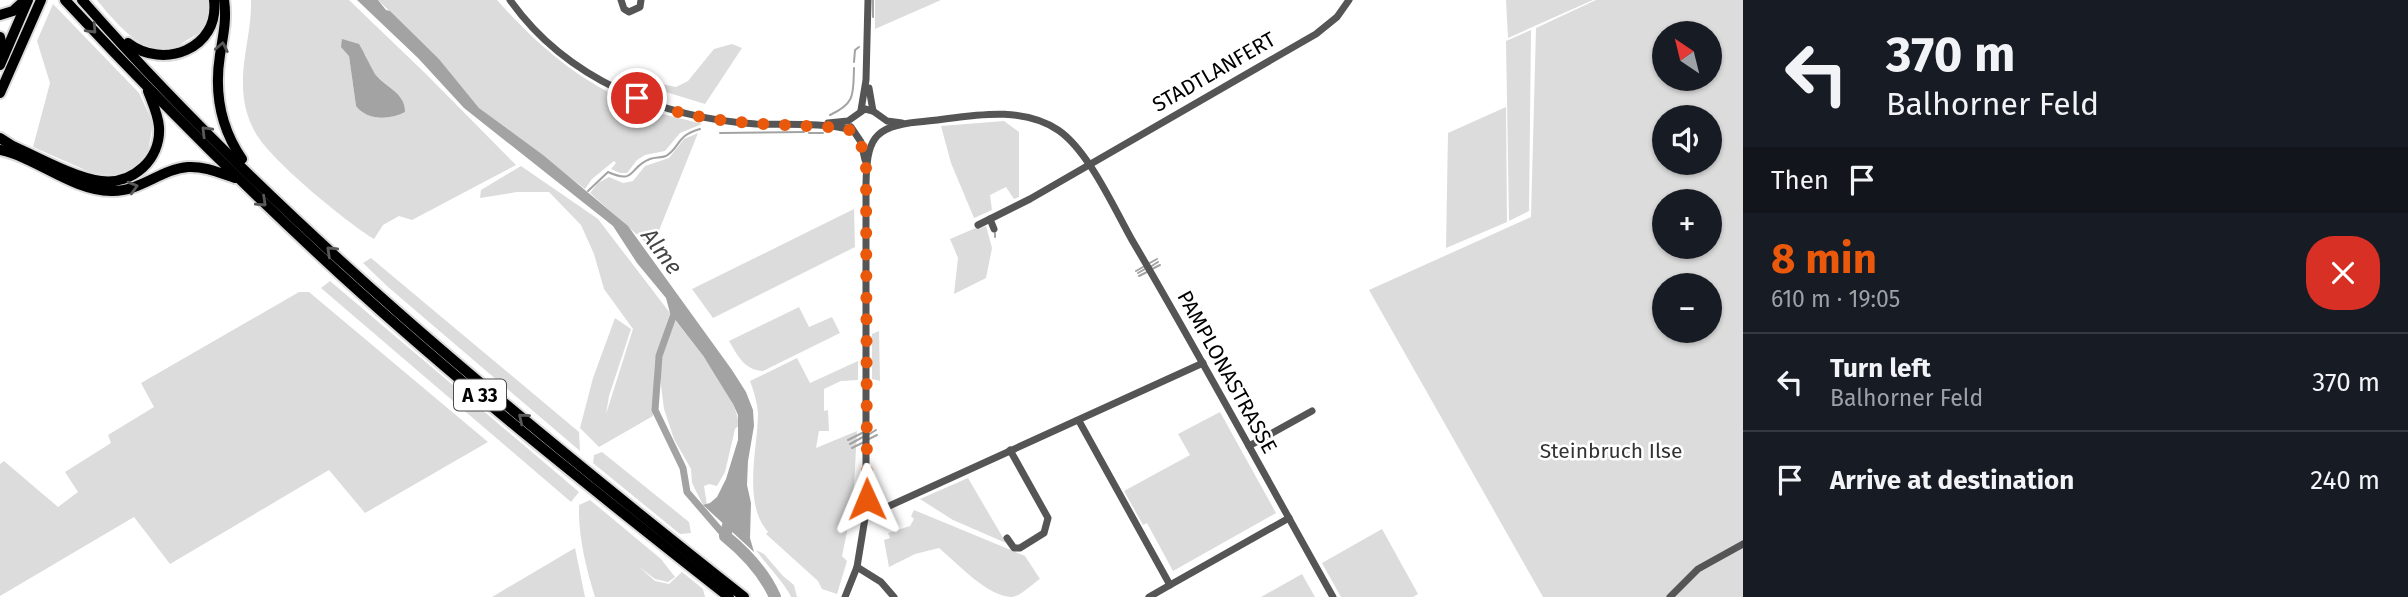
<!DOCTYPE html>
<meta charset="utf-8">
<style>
:root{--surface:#171b24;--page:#242831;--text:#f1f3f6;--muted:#9ea1a6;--line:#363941;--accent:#ea580c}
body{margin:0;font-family:"Fira Sans",sans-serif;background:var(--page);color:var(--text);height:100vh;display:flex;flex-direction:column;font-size:26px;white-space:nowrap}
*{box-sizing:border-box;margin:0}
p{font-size:23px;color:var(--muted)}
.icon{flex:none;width:38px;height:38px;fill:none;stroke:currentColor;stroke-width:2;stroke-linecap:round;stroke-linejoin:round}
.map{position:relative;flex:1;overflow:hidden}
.panel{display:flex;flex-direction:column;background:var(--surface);width:665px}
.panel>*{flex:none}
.banner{background:#171b24;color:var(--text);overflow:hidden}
.needle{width:46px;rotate:325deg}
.fabs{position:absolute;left:1652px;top:21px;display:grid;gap:14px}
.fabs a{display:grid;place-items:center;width:70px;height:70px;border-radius:50%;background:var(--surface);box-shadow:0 2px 5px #0004;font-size:35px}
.pin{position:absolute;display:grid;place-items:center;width:60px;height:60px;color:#fff;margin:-30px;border:4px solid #fff;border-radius:50%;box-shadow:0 2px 7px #0007}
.me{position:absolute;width:77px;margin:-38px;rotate:359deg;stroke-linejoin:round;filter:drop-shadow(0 0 5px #0008)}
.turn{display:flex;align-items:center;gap:24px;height:147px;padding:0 28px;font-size:32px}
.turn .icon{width:91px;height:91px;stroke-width:2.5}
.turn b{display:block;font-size:49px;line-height:60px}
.then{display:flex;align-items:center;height:66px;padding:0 28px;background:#0003;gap:14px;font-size:26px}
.round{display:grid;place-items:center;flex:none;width:74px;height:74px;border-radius:28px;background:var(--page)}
.overview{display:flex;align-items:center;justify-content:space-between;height:119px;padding:0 28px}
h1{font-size:42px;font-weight:700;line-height:52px;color:var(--accent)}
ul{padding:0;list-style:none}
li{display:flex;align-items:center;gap:21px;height:98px;padding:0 28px;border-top:2px solid var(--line)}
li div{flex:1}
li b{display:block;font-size:26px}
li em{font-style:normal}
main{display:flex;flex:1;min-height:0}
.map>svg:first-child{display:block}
.green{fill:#dcdcdc;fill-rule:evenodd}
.water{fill:#a3a3a3}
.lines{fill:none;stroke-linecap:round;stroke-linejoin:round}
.stream{stroke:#a3a3a3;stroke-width:2}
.canal{stroke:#a3a3a3;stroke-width:7}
.river{stroke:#a3a3a3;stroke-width:12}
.highway-casing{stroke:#dbdbdb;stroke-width:14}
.minor{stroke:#555;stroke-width:7}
.highway{stroke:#000;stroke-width:10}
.oneway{stroke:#595959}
.route{stroke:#ea580c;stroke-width:12;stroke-dasharray:0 21.6}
.labels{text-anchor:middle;stroke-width:5;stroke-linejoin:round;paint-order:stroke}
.shield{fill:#fff;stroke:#4c4c4c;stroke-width:2}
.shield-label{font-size:19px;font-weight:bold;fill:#000}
.street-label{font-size:21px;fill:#000;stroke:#fff}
.park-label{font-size:21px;fill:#333;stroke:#fff}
.water-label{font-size:23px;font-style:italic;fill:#444;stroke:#fff}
</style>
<main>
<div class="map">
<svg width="1743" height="597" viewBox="0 0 1743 597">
<rect width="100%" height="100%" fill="#fff"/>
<g class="green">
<path d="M97 0H209C208 22 206 30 187 40 182 43 177 47 172 49 144 59 112 18 97 0Z"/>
<path d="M251 0H349L426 74 516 165 412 220 399 216 383 225 374 239C345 221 270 160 255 132 247 118 243 101 243 85 242 57 252 29 251 0ZM365 54C368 62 372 72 379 78 390 89 406 95 405 112 390 120 367 121 356 106L349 56Z"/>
<path d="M378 0H497C536 44 579 82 634 104 656 113 679 118 702 124L680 133 665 151 645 155 637 160 627 173H620L611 169 616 163 614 161 592 179 585 189 479 108 439 59Z"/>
<polygon points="875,0 941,0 875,29"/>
<polygon points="1506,0 1593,0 1508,38"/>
<path d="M1596 0H1743V597H1543L1369 290 1531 217 1536 28ZM1664 33H1710V79H1664ZM1664 117H1710V163H1664ZM1664 201H1710V247H1664ZM1664 285H1710V331H1664Z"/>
<polygon points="53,4 139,93 153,123 148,151 134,168 114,175 92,173 33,147 50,83 37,41"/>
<polygon points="1531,30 1529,211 1509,221 1506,41"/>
<polygon points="732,44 742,48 705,104 627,80 653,82 676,87 688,81 714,49"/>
<polygon points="1506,107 1507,222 1446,248 1448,133"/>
<polygon points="1004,121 1019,132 1019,197 1014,199 1006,187 990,195 992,210 974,218 951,163 941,126"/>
<polygon points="698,133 652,248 590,193 598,183 609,177 623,183 633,181 645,166 669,158 684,139"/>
<polygon points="521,166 598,219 670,313 655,360 653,416 599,447 580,428 593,378 615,318 631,329 609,396 606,414 633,329 604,289 594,254 581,225 549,192 517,192 480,198 481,190"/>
<polygon points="854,209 855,247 713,318 692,289"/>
<polygon points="986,226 992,248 986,278 954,294 958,258 950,239 978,227 979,229"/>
<polygon points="371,258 579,432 580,451 388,287 363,263"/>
<polygon points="330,281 579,492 571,502 321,288"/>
<polygon points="299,292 309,292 488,442 365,513 329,470 170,564 134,517 0,596 0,464 4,461 58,507 78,492 65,472 111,443 108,435 154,407 141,383"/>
<path d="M799 307 809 327 832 317 840 333 763 371C744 370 738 356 729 341Z"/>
<path d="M675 320C695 346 736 393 739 425L735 429 725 472 717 486 709 484 704 486 707 505H703L692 483 691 469 674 439 664 409 660 378 662 357Z"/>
<polygon points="879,331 880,381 872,379 872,334"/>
<path d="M797 358 810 383 858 361V380L841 381 824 389V411L828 410 829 431H819L816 448 857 431 853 503 842 556 847 561 837 594 822 589 818 581 766 534 768 532C742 503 758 447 758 413 757 402 754 392 750 381Z"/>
<polygon points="1220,412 1276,513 1173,571 1147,523 1143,525 1124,491 1190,455 1178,434"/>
<polygon points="602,452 689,522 691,533 680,534 593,463 594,455"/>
<polygon points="968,478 1006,543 953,520 920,499"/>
<path d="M590 500 661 559 675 577 668 582 655 579 638 566 655 581 669 584 682 572 703 589 705 597H595C586 568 578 536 579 505Z"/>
<path d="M914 510 1025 556 1040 579C1032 584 1021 596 1012 597 988 597 957 563 939 548L915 554 889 567 884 540 890 538 888 533 910 526 914 519 911 516Z"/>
<polygon points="1382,529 1418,594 1413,597 1341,597 1322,563"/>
<polygon points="575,548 585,597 492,597"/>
<path d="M756 550 764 554 783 576 794 585 797 597H791C787 586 764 562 756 550Z"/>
<polygon points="1302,574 1315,597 1261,597"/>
</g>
<g class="water">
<polygon points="357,0 378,0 386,10 390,11 439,59 479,108 543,155 628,226 732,370 746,392 753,410 754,426 748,461 747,485 751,503 750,538 754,552 703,505 710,503 717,497 726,479 738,440 738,415 733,404 704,357 670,313 666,298 637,263 613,226 464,108 418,58"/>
<path d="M342 39 359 44C365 54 369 64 375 74 385 87 406 93 405 112 390 120 367 121 356 106L349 56 341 47Z"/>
</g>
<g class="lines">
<g class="stream">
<polyline points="873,0 873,17"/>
<polyline points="854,62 855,50 859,47"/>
<path d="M830 115C856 103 853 94 854 68"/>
<polyline points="720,133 804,132"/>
<polyline points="809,133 823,133"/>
<path d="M588 191 608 172C637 185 628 167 650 159 655 157 661 158 666 156 681 147 675 136 700 129"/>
<polyline points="995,237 995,233"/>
<polyline points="1148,264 1157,259"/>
<polyline points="1150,267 1158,262"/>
<polyline points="1152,269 1160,265"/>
<polyline points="1136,271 1143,267"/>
<polyline points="1138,273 1145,269"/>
<polyline points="1139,276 1147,272"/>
<polyline points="868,435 876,430"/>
<polyline points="869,439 877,435"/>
<polyline points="848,440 862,433"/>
<polyline points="850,444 863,437"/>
<polyline points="852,448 864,442"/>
</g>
<polyline class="canal" points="676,308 659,356 655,410 683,468 687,492 725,536"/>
<path class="river" d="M732 512 725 536C746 553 764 572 775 597"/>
<defs>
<g id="highway">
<path d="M65 0C154 96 246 188 342 276 466 389 598 494 729 597"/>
<path d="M82 0C278 223 511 413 744 597"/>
<path d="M224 0C227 19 223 36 220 55 214 93 220 127 242 159"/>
<polyline points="0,15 13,11 25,0"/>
<polyline points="0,37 4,55"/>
<path d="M128 43C163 70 220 49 214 0"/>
<polyline points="0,65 28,0"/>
<polyline points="0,93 41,0"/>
<path d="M0 138 11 145C35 156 75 178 101 181 133 185 161 159 159 127 158 114 152 102 148 91"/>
<path d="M0 150C38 158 71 190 111 191 140 192 161 169 188 167 204 166 220 173 235 178"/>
</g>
</defs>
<use href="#highway" class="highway-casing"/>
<g class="minor">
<path d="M510 0C566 79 661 118 756 124 786 125 823 122 852 130"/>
<polyline points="621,0 624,9 629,12 640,7 641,0"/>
<polyline points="869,88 873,111"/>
<polyline points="861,110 866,80 868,0"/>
<polyline points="828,123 848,121 865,109 873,111 887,121 902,123"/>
<polyline points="851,127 861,142 865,160"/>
<polyline points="978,225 990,219"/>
<polyline points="994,229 990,219 1030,199 1316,34 1337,17 1349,0"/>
<polyline points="1079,421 1170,585 1149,597"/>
<polyline points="1249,446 1312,411"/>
<polyline points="866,512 876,512 1203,363"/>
<polyline points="1007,538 1014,548 1020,548 1044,533 1048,518 1010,450"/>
<polyline points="857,567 881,582 894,597"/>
<polyline points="1170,585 1289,518"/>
<path d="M845 597 857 567 866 512V184C867 141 872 126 918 122 964 118 1017 103 1058 130 1088 150 1114 208 1132 240 1201 357 1266 478 1333 597"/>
<polyline points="1670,597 1698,569 1743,544"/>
</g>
<use href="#highway" class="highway"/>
</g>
<defs><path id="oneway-chevron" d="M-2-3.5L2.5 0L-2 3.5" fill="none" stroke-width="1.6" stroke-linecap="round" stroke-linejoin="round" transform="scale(1.75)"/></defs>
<g class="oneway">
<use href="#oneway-chevron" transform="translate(92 29) rotate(47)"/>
<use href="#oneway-chevron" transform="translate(222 47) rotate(-79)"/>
<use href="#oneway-chevron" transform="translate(206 131) rotate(-135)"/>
<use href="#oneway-chevron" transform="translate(133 187) rotate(-16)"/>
<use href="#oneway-chevron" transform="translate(262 202) rotate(43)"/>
<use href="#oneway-chevron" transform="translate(331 251) rotate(-137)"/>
<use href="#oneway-chevron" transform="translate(523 418) rotate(-140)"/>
</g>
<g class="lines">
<path class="route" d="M637 98C652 103 667 110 683 113 735 126 791 124 844 128 862 133 862 150 866 166L867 499"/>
</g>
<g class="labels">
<rect class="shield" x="454" y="379.5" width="52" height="31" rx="5"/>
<g class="shield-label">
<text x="480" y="402">A 33</text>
</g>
<g class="street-label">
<text transform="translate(1214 72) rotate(-30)" y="7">STADTLANFERT</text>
<text transform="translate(1227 372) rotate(61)" y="7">PAMPLONASTRASSE</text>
</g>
<g class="park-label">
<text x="1611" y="458">Steinbruch Ilse</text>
</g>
<g class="water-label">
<text transform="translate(662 251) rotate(53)" y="8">Alme</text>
</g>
</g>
</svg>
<div class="fabs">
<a><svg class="needle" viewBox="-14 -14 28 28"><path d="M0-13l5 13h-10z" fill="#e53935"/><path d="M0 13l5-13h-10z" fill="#9ea1a6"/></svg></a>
<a><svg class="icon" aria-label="sound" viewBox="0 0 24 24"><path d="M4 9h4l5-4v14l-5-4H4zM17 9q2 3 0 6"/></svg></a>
<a>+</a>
<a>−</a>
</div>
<div class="pin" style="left:637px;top:98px;background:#d93025"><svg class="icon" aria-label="arrive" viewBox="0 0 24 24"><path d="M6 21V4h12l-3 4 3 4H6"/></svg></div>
<svg class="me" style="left:867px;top:499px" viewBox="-20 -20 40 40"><path d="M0-17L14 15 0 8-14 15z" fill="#ea580c" stroke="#fff" stroke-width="4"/></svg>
</div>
<section class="panel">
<div class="banner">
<div class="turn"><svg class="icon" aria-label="left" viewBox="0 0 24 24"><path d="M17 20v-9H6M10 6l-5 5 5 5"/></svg><div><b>370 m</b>Balhorner Feld</div></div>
<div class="then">Then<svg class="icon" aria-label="arrive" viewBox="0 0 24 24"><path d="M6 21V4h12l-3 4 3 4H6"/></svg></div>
</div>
<div class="overview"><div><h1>8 min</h1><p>610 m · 19:05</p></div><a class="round" style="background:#d93025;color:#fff"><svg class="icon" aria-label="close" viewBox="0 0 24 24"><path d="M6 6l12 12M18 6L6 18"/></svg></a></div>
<ul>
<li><svg class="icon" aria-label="left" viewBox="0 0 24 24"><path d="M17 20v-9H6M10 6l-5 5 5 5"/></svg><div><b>Turn left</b><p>Balhorner Feld</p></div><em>370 m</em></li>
<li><svg class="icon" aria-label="arrive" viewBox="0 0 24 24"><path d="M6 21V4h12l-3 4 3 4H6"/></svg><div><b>Arrive at destination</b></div><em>240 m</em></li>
</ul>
</section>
</main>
